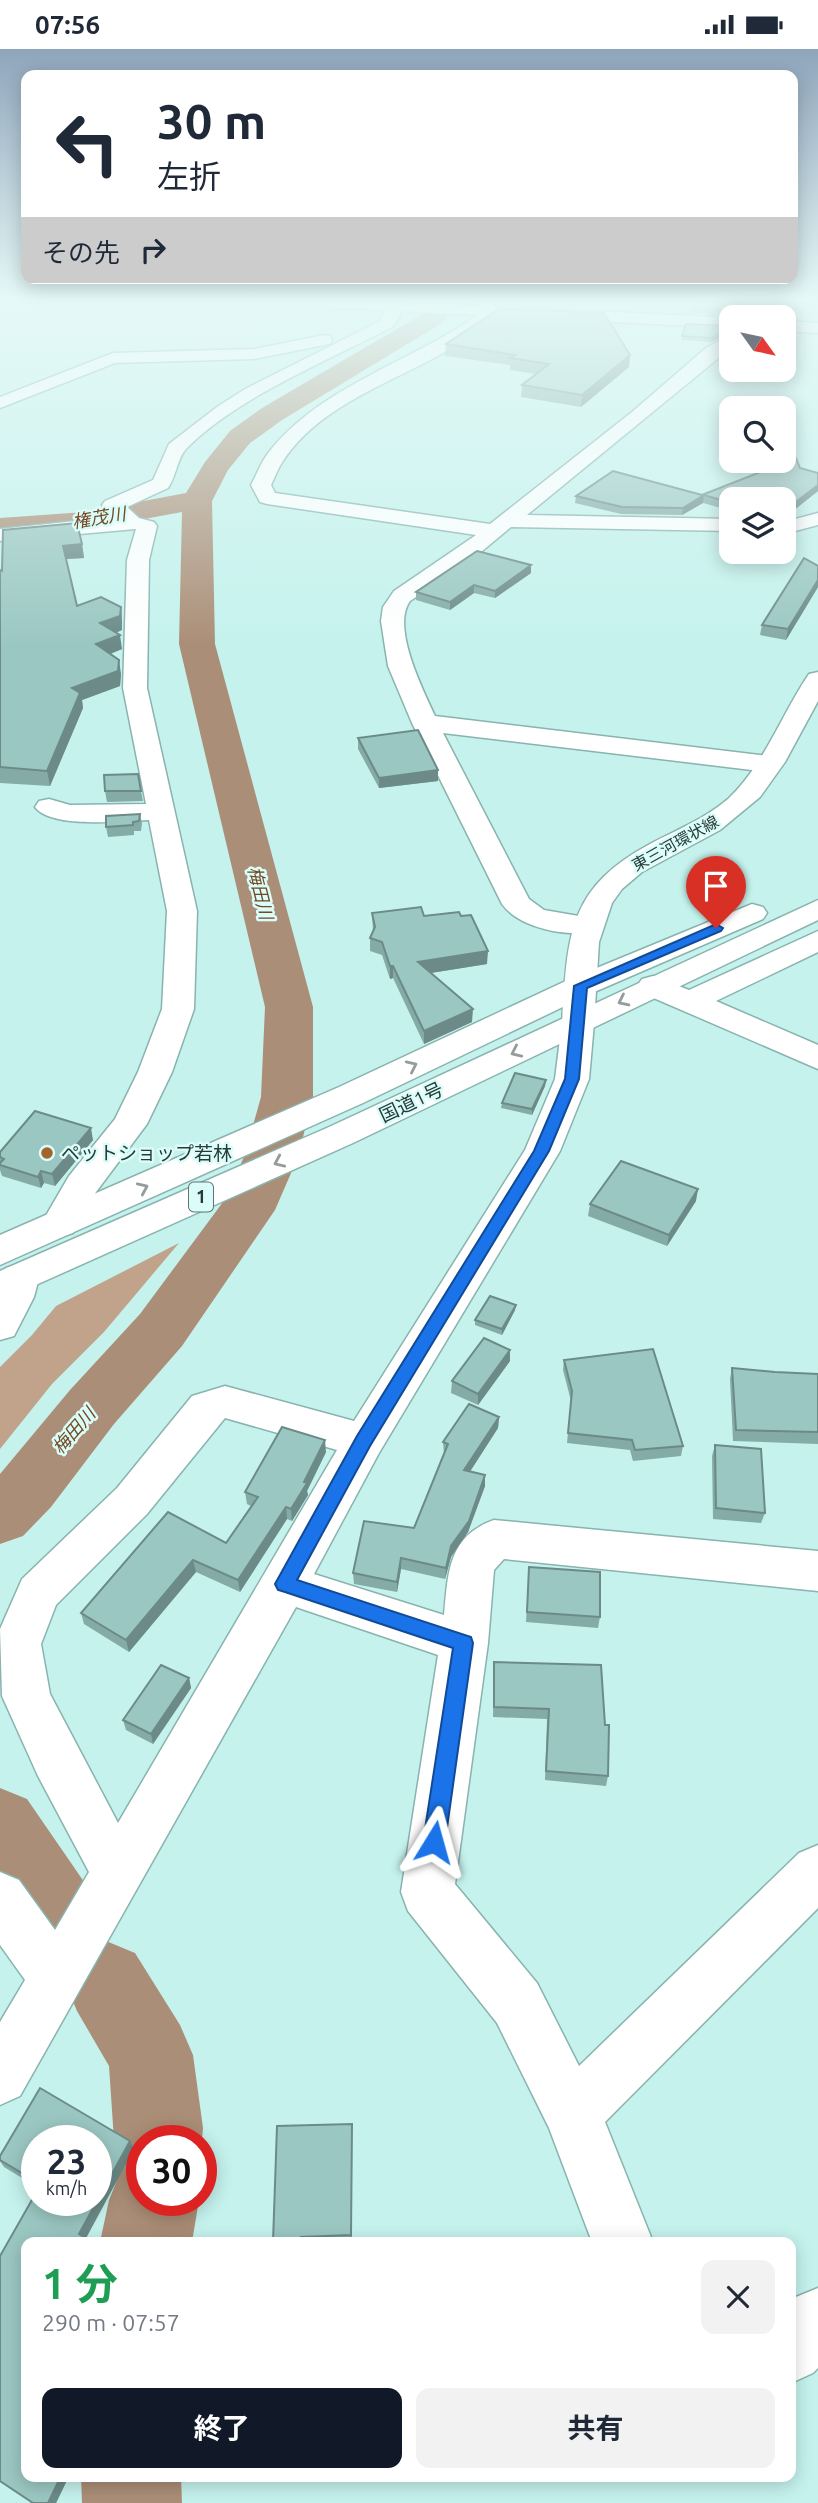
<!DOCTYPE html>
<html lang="ja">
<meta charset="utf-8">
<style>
:root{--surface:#fff;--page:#f2f2f3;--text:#1f2937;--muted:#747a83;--accent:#111827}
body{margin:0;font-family:Ubuntu,"Noto Sans JP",sans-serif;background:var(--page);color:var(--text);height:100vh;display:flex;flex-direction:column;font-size:26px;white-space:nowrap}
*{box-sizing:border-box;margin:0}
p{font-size:23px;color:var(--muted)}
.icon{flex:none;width:38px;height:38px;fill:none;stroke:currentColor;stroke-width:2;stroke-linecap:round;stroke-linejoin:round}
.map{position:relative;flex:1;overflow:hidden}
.details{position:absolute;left:21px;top:2188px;width:775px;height:245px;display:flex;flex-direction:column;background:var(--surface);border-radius:14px;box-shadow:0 4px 18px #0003}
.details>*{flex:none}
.hud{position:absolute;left:21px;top:21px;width:777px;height:214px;border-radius:14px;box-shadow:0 4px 18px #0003;background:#fff;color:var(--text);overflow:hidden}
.needle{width:46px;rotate:123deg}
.tools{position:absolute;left:719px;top:256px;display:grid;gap:14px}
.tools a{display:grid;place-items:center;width:77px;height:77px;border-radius:14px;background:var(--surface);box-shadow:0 4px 18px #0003;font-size:35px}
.speed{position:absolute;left:21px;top:2076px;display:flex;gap:14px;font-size:35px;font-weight:700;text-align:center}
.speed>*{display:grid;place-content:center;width:91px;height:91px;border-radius:50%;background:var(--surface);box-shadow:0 4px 18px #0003;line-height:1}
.speed small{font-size:18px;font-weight:400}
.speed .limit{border:10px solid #d22;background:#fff;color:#111}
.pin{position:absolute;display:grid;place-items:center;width:60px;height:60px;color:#fff;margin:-72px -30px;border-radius:50% 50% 50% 0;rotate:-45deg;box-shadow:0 0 7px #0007}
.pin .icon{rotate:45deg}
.me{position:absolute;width:77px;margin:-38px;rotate:8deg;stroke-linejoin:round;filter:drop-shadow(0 0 5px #0008)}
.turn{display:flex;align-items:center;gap:24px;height:147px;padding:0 21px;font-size:32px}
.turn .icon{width:91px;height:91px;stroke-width:2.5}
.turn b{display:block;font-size:49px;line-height:60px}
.then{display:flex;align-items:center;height:66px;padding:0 21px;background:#0003;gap:14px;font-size:26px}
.round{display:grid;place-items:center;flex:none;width:74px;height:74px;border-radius:14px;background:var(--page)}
.overview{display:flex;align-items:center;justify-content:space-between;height:119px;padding:0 21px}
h1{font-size:42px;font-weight:700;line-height:52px;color:#1e9e55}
.button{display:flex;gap:14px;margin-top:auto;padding:14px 21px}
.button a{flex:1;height:80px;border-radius:14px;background:var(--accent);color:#fff;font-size:28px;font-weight:700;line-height:80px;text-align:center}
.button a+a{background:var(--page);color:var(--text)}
.status{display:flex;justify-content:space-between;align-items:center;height:49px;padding:0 35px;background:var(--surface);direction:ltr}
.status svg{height:19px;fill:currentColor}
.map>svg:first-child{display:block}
.forest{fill:#c1a38c}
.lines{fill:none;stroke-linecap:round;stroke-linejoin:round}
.river{fill:#ab8e77;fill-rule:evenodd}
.minor-casing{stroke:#88b3ae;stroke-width:3}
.major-casing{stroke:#88b3ae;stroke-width:3}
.highway-casing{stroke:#88b3ae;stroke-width:3}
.minor{fill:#fff;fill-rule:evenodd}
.major{fill:#fff;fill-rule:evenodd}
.highway{fill:#fff;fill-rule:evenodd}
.wall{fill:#85aba7}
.shaded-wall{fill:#6c8b88}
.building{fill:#9bc7c2;stroke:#6c8b88;stroke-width:2}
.oneway{stroke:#949c9c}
.route{fill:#1a73e8;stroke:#114b97;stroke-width:2}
.poi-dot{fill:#a2642a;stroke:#dafdf9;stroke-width:2.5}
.labels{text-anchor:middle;stroke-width:5;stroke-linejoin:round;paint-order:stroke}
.far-street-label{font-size:16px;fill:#283a38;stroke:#dafdf9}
.far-water-label{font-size:18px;font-style:italic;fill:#734823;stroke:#dafdf9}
.shield{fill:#dafdf9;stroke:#5d7472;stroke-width:2}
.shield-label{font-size:18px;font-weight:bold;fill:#283a38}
.street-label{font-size:19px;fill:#283a38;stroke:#dafdf9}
.poi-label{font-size:19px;fill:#283a38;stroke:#dafdf9;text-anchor:start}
</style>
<div class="status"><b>07:56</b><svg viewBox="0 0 49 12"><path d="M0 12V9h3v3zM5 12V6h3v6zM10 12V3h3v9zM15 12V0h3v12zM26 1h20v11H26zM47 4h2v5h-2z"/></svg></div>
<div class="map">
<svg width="818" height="2454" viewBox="0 0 818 2454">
<rect width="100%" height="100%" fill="#c5f2ed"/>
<polygon class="forest" points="179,1194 104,1283 52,1335 0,1400 0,1318 32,1286 56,1257"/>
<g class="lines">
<g class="river">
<polygon points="428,253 452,253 452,261 442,274 282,371 250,394 228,421 212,452 215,595 313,958 313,1048 298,1108 275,1161 182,1297 114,1375 51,1458 23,1487 0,1495 0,1425 70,1341 140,1265 223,1153 244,1108 261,1048 265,958 179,595 182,463 85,481 0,487 0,469 85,463 186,444 205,413 230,382 262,359 424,264 428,260"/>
<polygon points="0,1739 27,1750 91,1843 103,1871 92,1897 106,1892 135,1904 180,1976 193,2006 203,2079 202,2091 142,2091 142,2151 199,2151 192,2193 100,2193 109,2151 122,2119 125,2118 114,2091 109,2017 77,1962 65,1933 76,1906 63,1911 35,1899 0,1846"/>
<polygon points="81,2427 181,2427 182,2454 82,2454"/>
</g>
<defs>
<g id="minor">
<path d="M319 253 477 256 475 253H491L495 257 732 269V279L496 267C436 324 330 340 283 412 278 419 275 428 271 436L275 444 490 475 632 363 706 299 732 285V298L527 466 732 470V482L511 478 469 513 410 552C391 578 423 641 435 667L769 707 778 709 782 715 778 721 769 723 443 684 529 850 544 861 596 870 600 876 596 882C568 889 519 879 502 855L412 674 388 617 381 572 383 558 394 542 476 486 267 455 260 453 251 436C257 425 261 413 269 403 321 337 411 313 478 266L401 262 400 268 392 278C329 311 234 350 186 400 177 410 176 428 168 439L127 458 139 469 154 473 157 477 149 511 147 639 197 862 194 960 172 1023 147 1075 96 1143 73 1184 60 1188 47 1184 41 1175 69 1127 115 1070 138 1023 162 960 167 862 149 771C123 772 51 780 35 758L39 752 49 750 70 756 146 755 123 639 127 511 136 480 0 492V480L114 468 102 456 105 452 153 431 169 395 217 358 245 340 380 272 385 261 327 258Z"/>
<polygon points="784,272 818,274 818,284 784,282"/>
<polygon points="324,286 330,287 332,291 330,295 254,310 115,314 0,359 0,348 113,304 254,300"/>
<polygon points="818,464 818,476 784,485 784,473"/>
<polygon points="818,882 818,903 716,952 818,996 818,1020 642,944 637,937 642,930 653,927 689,941"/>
<path d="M578 964 590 967 594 974 589 1030 560 1102 379 1404 314 1525 444 1566C448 1524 448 1487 494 1471L818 1502V1542L504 1510 494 1521 488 1594 455 1835 537 1934 579 2017 799 1804 818 1796V1859L605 2073 653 2193H592L549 2079 497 1974 408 1862 401 1843 438 1606 296 1558 20 2047 0 2056V1973L25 1931 0 1896V1823L19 1831 55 1881 89 1823 38 1727 2 1647 0 1580 22 1530 117 1439 192 1347 225 1337 354 1372 525 1101 555 1030 562 974 566 967ZM225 1369 337 1401 118 1774 50 1645 41 1595 56 1556 147 1465Z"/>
<polygon points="20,1215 34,1219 39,1229 34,1248 14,1287 0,1291 0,1232 6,1219"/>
<polygon points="818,2239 818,2319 813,2324 791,2334 791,2253 796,2248"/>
</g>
<path id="major" d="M818 623V652L785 713 760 748 720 781 642 823 622 840 612 854 599 893 594 974 590 981 578 984 566 981 562 974C568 888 566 840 650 795 676 781 705 770 728 750 765 715 781 666 809 625Z"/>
<g id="highway">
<polygon points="818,851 818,871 353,1094 0,1252 0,1222 329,1078"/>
<polygon points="752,855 763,858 767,864 763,870 592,944 363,1054 0,1216 0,1186 339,1038 570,930"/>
</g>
</defs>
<use href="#minor" class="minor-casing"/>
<use href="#major" class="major-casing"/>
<use href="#highway" class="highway-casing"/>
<use href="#minor" class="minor"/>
<use href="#major" class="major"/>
<use href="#highway" class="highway"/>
</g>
<g class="wall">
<polygon points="743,253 739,268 691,264 692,260"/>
<polygon points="732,277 711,293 682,291 682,287"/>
<polygon points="446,295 630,306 629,318 581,358 521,348 522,336 536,325 510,321 510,316 445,307"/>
<polygon points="800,419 818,424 818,442 784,469 784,450 732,450 732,462 703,454 682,466 621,465 575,454 576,447 702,446"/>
<polygon points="82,495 84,509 66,510 77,557 121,558 122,572 122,581 116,584 122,600 110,605 121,625 120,637 82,651 83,659 50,737 0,734 0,521 2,522"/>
<polygon points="818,517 818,538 786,591 760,586 762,576"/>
<polygon points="531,524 495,549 474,544 450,561 416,551 416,543"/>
<polygon points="358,689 438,721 438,732 379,739 358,700"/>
<polygon points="105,742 141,742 143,752 107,753"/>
<polygon points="140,765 142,774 141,782 134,782 134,786 108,788 106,778"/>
<polygon points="372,864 424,867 487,915 431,924 472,973 424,995 393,929 390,930 382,906 370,902 370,889 373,882"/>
<polygon points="546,1031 545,1037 532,1066 501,1059 502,1054"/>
<polygon points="93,1091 55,1137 44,1134 41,1139 2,1127 0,1121 0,1103"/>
<polygon points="696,1152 667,1197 588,1167 590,1155"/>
<polygon points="516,1256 515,1261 502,1286 475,1276 475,1271"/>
<polygon points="510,1301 510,1312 478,1356 451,1344 452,1332"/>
<polygon points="564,1311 683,1397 681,1407 633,1412 630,1401 567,1394 571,1352 563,1321"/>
<polygon points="732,1319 775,1323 818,1325 818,1395 733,1392 730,1330"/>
<polygon points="499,1368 498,1379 470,1422 485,1426 485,1437 468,1483 451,1508 445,1530 401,1520 397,1543 354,1535 353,1524 414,1479 444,1405 443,1393"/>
<polygon points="715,1396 765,1464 761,1474 713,1470 712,1407"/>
<polygon points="326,1403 307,1442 308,1446 292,1472 287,1470 240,1543 196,1523 129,1603 84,1575 81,1564 226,1494 251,1457 247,1455 245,1443"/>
<polygon points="529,1518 600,1568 598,1579 526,1573"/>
<polygon points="494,1613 601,1616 608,1727 606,1737 545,1731 547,1670 493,1668"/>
<polygon points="189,1629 191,1639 153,1695 126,1681 123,1671"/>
<polygon points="40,2039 130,2092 134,2100 85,2190 91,2193 26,2193 26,2427 69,2427 56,2454 33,2454 0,2432 0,2207 37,2142 37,2151 96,2151 96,2091 37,2091 37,2138 4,2118 0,2112 0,2107"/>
<polygon points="352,2082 352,2192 273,2193"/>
</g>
<g class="shaded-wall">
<polygon points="732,279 732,283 711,293 712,289"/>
<polygon points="630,306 629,318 581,358 582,346"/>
<polygon points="818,436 818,442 784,469 784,462"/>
<polygon points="704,446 703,454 682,466 683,459"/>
<polygon points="82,495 84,509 66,510 63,497"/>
<polygon points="531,516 531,524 495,549 495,542"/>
<polygon points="818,531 818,538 786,591 788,580"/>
<polygon points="474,536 474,544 450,561 450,553"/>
<polygon points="121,558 122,572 122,581 102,589 100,574"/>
<polygon points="120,586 122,600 98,610 96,595"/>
<polygon points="119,611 121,625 120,637 82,651 83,659 50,737 47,722 72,639"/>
<polygon points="438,721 438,732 379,739 379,729"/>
<polygon points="488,902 487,915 418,926 418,913"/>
<polygon points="390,917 393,917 393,929 390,930"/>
<polygon points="473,960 472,973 424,995 424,982"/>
<polygon points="546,1031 545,1037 532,1066 532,1060"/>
<polygon points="91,1079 93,1091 55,1137 52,1125"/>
<polygon points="41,1122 44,1134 41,1139 38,1128"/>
<polygon points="698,1140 696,1152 667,1197 669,1186"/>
<polygon points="516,1256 515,1261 502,1286 502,1280"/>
<polygon points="510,1301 510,1312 478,1356 478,1345"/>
<polygon points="499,1368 498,1379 464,1432 464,1421"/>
<polygon points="325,1391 326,1403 307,1442 308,1446 292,1472 291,1460"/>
<polygon points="485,1426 485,1437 468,1483 451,1508 445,1530 446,1519 451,1497"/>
<polygon points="286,1458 287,1470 240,1543 238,1531"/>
<polygon points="401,1509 401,1520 397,1543 397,1533"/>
<polygon points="193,1511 196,1523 129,1603 126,1591"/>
<polygon points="189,1629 191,1639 153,1695 151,1685"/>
<polygon points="352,2075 352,2192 351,2186"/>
<polygon points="130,2092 134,2100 84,2193 79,2185"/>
<polygon points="61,2427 69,2427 56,2454 48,2454"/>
</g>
<g class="building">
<polygon points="696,253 742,253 739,268 735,268 735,265 733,262 692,260"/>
<polygon points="500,259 604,264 630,306 582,346 522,336 549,315 510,309 515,306 446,295"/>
<polygon points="686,275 732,277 732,279 712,289 682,287"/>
<polygon points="796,409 800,419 818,424 818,436 784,462 784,450 732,450 732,454 704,446 683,459 622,458 576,447 613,422 702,446"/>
<polygon points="77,474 82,495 63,497 77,557 101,548 121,558 120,567 100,574 120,586 96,595 119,611 118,622 72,639 80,644 47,722 0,718 0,521 2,522 3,481"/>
<polygon points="477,502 531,516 495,542 474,536 450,553 416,543"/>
<polygon points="804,509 818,517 818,531 788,580 762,576"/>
<polygon points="418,681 438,721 379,729 358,689"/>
<polygon points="138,725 141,742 105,742 104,726"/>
<polygon points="140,765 139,772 133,773 133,776 106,778 106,767"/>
<polygon points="421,858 424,867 459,863 461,867 471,866 488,902 418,913 473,960 424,982 393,917 390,917 382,893 370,889 375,878 372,864"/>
<polygon points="515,1024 546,1031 532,1060 502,1054"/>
<polygon points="35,1062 91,1079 52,1125 41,1122 38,1128 0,1116 0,1114 4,1110 0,1108 0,1103"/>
<polygon points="621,1112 698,1140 669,1186 590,1155"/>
<polygon points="490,1247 516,1256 502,1280 475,1271"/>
<polygon points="484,1289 510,1301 478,1345 452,1332"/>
<polygon points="653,1300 683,1397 635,1401 632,1391 568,1384 572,1342 564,1311"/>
<polygon points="732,1319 775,1323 818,1325 818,1383 736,1381"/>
<polygon points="469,1355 499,1368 464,1421 485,1426 469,1472 451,1497 446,1519 401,1509 397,1533 353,1524 364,1472 414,1479 448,1395 443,1393"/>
<polygon points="282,1378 325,1391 304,1433 307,1434 291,1460 286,1458 238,1531 193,1511 126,1591 81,1564 168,1463 226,1494 258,1448 245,1443"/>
<polygon points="715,1396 761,1400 765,1464 716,1459"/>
<polygon points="529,1518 600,1523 600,1568 527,1563"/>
<polygon points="494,1613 601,1616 605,1676 609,1676 608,1727 546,1722 549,1660 494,1658"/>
<polygon points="161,1616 189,1629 151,1685 123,1671"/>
<polygon points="40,2039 130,2092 79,2185 91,2193 26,2193 26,2427 61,2427 48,2454 33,2454 0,2432 0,2207 37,2142 37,2151 96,2151 96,2091 37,2091 37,2133 0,2111 0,2107"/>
<polygon points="352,2075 351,2186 301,2188 301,2193 273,2193 277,2077"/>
</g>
<defs><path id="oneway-chevron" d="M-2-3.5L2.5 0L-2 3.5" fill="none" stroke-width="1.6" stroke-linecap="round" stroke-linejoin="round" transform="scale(1.75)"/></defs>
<g class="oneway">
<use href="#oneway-chevron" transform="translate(623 952) rotate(154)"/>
<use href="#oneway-chevron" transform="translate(516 1003) rotate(155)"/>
<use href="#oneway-chevron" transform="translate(412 1017) rotate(-25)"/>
<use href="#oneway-chevron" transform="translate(279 1113) rotate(156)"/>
<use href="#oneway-chevron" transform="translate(143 1139) rotate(-24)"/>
</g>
<linearGradient id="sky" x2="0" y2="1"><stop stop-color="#8fa5bb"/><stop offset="0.42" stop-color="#e5f9f7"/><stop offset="1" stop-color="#e5f9f7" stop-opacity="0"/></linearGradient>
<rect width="818" height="596" fill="url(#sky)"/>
<polygon class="route" points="716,875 723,879 721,882 587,939 579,1030 549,1102 370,1397 297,1531 471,1588 473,1594 445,1793 442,1801 434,1804 426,1801 423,1793 453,1599 285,1543 278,1541 275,1535 357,1387 534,1102 565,1030 574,937"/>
<circle class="poi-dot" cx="47" cy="1104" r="7"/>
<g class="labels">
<g class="far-street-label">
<text transform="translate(675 794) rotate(-29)" y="6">東三河環状線</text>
</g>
<g class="far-water-label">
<text transform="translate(99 469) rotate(-9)" y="6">権茂川</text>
<text transform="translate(260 844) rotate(76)" y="6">梅田川</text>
<text transform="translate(74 1382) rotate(-49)" y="6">梅田川</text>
</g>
<rect class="shield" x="189" y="1133.5" width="24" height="29" rx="5"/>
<g class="shield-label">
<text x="201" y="1154">1</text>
</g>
<g class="street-label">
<text transform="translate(411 1053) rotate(-25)" y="7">国道1号</text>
</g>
<g class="poi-label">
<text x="61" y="1111">ペットショップ若林</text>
</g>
</g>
</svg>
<div class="tools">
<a><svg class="needle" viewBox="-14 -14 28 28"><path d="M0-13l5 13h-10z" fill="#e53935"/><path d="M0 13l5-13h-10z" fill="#747a83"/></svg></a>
<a><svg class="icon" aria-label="search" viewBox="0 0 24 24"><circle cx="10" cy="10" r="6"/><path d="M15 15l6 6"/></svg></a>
<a><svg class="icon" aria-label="layers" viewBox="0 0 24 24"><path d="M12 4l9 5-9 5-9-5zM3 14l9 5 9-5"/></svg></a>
</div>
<div class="speed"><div>23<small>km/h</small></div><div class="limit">30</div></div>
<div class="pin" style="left:716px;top:879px;background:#d93025"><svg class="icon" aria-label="arrive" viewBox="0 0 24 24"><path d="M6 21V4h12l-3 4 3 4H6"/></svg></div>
<svg class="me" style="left:434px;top:1793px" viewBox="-20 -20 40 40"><path d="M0-17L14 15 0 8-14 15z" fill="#1a73e8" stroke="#fff" stroke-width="4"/></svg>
<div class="hud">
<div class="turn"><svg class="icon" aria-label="left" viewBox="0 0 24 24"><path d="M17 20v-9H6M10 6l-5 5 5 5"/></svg><div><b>30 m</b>左折</div></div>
<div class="then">その先<svg class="icon" aria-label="right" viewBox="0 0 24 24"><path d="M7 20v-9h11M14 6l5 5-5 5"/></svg></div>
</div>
<section class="details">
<div class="overview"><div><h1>1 分</h1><p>290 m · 07:57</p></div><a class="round"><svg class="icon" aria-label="close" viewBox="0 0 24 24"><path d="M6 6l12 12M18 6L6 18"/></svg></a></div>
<div class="button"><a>終了</a><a>共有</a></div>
</section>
</div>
